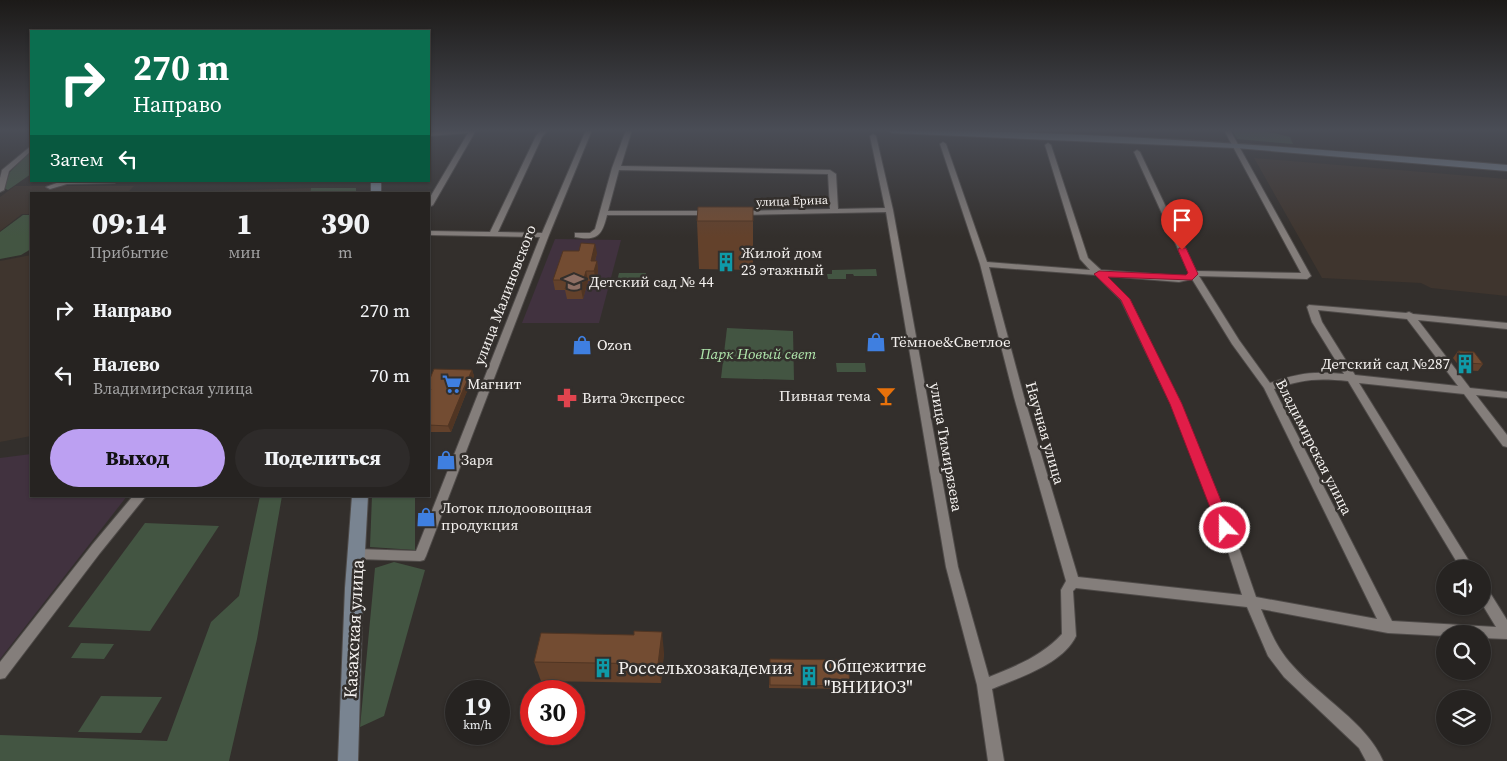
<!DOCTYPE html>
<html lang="ru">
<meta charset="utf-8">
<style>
:root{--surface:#262321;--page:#2e2b2a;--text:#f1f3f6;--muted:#a4a4a5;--line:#42403f;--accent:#bca0f2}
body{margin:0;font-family:"Source Serif 4",serif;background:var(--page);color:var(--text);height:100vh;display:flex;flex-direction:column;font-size:19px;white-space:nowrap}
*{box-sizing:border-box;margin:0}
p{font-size:16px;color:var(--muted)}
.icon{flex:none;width:28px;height:28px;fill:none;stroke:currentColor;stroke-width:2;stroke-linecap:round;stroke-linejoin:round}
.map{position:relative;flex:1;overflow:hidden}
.drawer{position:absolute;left:30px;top:192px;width:400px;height:305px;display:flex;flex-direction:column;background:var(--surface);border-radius:0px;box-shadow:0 1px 4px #0004,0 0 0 1px var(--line)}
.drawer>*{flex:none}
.top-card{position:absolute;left:30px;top:30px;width:400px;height:152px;border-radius:0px;box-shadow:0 1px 4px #0004,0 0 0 1px var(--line);background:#0b6e4f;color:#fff;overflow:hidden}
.fabs{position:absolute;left:1436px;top:560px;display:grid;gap:10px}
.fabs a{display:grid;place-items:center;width:55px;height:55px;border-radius:50%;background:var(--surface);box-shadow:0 1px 4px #0004,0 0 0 1px var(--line);font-size:25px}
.speed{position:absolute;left:445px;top:680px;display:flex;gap:10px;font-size:25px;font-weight:700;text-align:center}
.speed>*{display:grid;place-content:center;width:65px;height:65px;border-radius:50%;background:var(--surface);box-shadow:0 1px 4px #0004,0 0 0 1px var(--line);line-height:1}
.speed small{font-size:12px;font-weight:400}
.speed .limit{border:8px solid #d22;background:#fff;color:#111}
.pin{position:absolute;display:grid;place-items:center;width:42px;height:42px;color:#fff;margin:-51px -21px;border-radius:50% 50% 50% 0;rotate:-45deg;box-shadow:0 0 5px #0007}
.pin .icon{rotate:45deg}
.me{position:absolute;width:55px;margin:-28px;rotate:338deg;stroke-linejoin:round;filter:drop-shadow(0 0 4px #0008)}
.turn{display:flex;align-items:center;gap:18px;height:105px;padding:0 20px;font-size:22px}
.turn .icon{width:65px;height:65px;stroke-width:2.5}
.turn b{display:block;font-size:35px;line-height:42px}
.then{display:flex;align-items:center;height:48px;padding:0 20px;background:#0003;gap:10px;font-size:19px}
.eta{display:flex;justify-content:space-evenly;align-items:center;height:85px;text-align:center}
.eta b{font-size:30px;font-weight:800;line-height:35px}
.button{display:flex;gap:10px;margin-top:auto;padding:10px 20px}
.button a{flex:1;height:58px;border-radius:30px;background:var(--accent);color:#111;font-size:20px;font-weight:800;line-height:58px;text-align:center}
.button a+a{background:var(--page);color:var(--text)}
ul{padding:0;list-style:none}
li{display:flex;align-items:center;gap:15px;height:65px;padding:0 20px}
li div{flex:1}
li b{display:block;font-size:19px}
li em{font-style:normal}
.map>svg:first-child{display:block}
.built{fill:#3f352e}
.education{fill:#41323f}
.green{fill:#435542}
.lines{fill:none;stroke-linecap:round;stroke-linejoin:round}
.street-casing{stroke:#4f4b49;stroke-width:2}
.secondary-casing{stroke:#4f4b49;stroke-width:2}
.street{fill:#847e7b;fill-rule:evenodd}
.secondary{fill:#798491;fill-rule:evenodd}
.wall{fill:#63412b}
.shaded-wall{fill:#503523}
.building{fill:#734c32;stroke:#503523}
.route{fill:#e11d48;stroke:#92132f}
.labels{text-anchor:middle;stroke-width:5;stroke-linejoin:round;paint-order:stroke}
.far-street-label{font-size:12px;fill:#f4f1ef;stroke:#332f2c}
.poi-label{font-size:15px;fill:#f4f1ef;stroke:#332f2c;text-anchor:start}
.street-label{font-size:15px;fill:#f4f1ef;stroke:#332f2c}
.park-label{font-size:15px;font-style:italic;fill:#b0e6ac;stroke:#332f2c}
.near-street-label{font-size:18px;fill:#f4f1ef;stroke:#332f2c}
.near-poi-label{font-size:18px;fill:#f4f1ef;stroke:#332f2c;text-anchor:start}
</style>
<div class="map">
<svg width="1507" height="761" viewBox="0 0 1507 761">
<rect width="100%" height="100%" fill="#332f2c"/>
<g class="built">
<polygon points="1254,158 1507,179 1507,296 1431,288 1421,283 1322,278"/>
<polygon points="15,186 134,186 126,194 31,194 31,214 22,214 0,231 0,197"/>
<polygon points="311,188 310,194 209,194 210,191"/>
<polygon points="31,255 31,436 0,442 0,261"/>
</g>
<g class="education">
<polygon points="555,239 621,240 599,323 522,323"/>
<polygon points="31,454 31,496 127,496 0,659 0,458"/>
</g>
<g class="green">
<path d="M1232 130C1252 130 1270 131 1290 137L1293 144 1237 139Z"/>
<polygon points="31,150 31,174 8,190 4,188 10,172"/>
<polygon points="311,188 356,188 356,194 310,194"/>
<polygon points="23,215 31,215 31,249 21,255 0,259 0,232"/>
<polygon points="876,269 877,276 854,276 853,274 846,274 846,279 828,279 827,274 832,274 832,270"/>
<polygon points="619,273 646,273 644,286 616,285"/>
<polygon points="727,328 793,331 794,380 721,378"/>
<polygon points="836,363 865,363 866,372 837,372"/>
<polygon points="260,496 282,496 257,639 229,761 0,761 0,735 167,741 211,622 239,596"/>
<polygon points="372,496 415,496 415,550 370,547"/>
<polygon points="145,523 219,526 150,631 68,627"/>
<polygon points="394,562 425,570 384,716 360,727 375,568"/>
<polygon points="81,643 114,644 104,659 71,658"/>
<polygon points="101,696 162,697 141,733 78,732"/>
</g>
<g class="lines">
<defs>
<g id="street">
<polygon points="451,130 479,130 475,132 433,205 429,207 429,199 468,133 429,136 429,132"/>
<polygon points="541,130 548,130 542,137 498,232 542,233 586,130 592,130 549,235 426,556 424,560 420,561 357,559 353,558 351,554 353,550 357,549 416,551 540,237 429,235 429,231 490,232 536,136"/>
<path d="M626 130H632L621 166 830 170 836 174 838 209 885 208 870 136 873 134 876 136 893 210 958 567 989 677C1016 666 1042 656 1062 634L1061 590 1066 581 1014 397 980 264 940 144 943 142 946 144 987 262 1090 270 1080 259 1045 145 1048 143 1051 145 1088 258 1101 270 1179 276H1186L1189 273 1134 152 1137 150 1140 152 1196 271 1301 273 1224 130H1230L1311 276 1307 279 1199 276 1239 340 1270 383C1299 373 1313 371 1344 374L1312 322 1307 307 1309 305 1406 313 1409 312 1413 314 1507 323V329L1418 320 1470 388 1507 392V398L1476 395 1507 435V447L1503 446 1464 394 1359 383 1474 569H1461L1348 381C1317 378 1304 379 1274 389L1392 621 1496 627 1482 604V587L1487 588 1507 620V639L1482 638V634H1445V636L1388 633 1261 609C1270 631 1277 649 1293 666 1320 697 1367 723 1383 761H1366L1359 748 1284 677 1268 656 1247 607 1076 588 1073 591 1076 636C1063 664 1018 678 992 689L1004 761H988L977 685 946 567 886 212 740 215 736 213 740 211 830 209 828 174 619 170 608 211H711L715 213 711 215H607C602 236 597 241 575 237V233H590L595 229 612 168ZM989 267 1096 275 1121 300 1171 404 1226 545 1242 595 1078 577 1024 397ZM1106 276 1179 282 1192 279 1232 344 1264 388 1377 619 1256 597 1238 545 1181 404 1129 299ZM1318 310 1407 319 1458 386 1355 375 1322 322Z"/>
<polygon points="31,146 31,151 9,171 4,190 0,192 0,178 2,170"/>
<polygon points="62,181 118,181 114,183 67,184 50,189 46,187"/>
<polygon points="133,496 146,496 100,553 5,678 0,679 0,662 92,545"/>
</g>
<g id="secondary">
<path d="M887 130C1095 130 1301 148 1507 165V171L1236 148 892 133Z"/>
<rect x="371" y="181" width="10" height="13"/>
<polygon points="352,496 368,496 363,588 358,761 338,761 345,588"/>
</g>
</defs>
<use href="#street" class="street-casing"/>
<use href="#secondary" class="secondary-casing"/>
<use href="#street" class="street"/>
<use href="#secondary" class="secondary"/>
</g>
<g class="wall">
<polygon points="753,207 753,270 699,269 697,221"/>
<polygon points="597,253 595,261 597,261 598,271 596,281 588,281 583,299 567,299 565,290 555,290 553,280"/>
<polygon points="1458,351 1483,364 1478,371 1462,370 1453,358"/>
<polygon points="472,370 474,376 465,396 451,432 429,432 429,381"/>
<polygon points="664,652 661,683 541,681 534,662"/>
<polygon points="770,659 850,686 850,689 769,688"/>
</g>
<g class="shaded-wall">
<polygon points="595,244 597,253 592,271 591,261"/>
<polygon points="597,261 598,271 596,281 594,271"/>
<polygon points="586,271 588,281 583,299 581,289"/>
<polygon points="472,370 474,376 465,396 451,432 448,426 463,390"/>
<polygon points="662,632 664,652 661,683 658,664"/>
</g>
<g class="building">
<polygon points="698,207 753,207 753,221 697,221"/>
<polygon points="581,243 595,244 591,261 597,261 594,271 586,271 581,289 565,289 568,280 553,280 563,251 579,251"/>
<polygon points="1458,351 1474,352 1483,364 1467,363"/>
<polygon points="434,369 472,370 463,390 448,426 429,425 429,393 431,389 429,389 429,381"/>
<polygon points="634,631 662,632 658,664 534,662 541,633 634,635"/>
<polygon points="770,659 848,660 850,686 770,685"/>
</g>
<linearGradient id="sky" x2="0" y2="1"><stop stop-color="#1c1a18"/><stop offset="0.55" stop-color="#4a4d56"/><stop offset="1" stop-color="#4a4d56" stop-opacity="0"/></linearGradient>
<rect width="1507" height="237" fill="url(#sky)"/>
<polygon class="route" points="1179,248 1186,248 1198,274 1192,280 1108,277 1130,299 1182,404 1232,528 1230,531 1225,533 1220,531 1218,528 1170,404 1121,300 1094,274 1099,271 1186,275 1188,273 1178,250"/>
<defs>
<symbol id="building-bare" viewBox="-9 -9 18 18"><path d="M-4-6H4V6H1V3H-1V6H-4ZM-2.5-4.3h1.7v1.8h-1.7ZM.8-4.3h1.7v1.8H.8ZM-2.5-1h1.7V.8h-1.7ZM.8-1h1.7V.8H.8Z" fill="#0f9aa8" stroke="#332f2c" stroke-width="2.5" paint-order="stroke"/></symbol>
<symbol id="school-bare" viewBox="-9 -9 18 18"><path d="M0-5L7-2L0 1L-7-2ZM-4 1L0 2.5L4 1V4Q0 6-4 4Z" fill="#8d6e63" stroke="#332f2c" stroke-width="2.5" paint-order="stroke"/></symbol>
<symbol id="shop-bare" viewBox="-9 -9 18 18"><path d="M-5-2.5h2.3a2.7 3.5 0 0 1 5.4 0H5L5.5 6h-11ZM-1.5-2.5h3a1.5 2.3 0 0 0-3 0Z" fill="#3f7fe0" stroke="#332f2c" stroke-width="2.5" paint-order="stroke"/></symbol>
<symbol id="supermarket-bare" viewBox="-9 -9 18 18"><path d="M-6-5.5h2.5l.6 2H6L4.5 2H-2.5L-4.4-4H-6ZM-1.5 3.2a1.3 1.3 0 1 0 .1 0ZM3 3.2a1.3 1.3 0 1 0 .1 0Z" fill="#3f7fe0" stroke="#332f2c" stroke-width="2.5" paint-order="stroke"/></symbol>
<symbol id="bar-bare" viewBox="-9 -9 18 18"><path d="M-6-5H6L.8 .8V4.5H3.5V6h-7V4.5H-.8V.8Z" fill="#e8710a" stroke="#332f2c" stroke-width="2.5" paint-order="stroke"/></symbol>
<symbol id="pharmacy-bare" viewBox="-9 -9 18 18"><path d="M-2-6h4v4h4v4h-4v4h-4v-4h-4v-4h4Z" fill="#e0444e" stroke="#332f2c" stroke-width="2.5" paint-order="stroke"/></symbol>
</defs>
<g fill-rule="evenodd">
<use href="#building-bare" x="712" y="248" width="28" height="28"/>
<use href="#school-bare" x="560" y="268" width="28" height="28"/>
<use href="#shop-bare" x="862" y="328" width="28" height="28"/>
<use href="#shop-bare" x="568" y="331" width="28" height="28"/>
<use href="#building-bare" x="1451" y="350" width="28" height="28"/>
<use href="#supermarket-bare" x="438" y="370" width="28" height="28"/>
<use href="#bar-bare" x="872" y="382" width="28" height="28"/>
<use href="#pharmacy-bare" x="553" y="384" width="28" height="28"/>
<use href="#shop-bare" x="432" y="446" width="28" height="28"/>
<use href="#shop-bare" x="412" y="503" width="28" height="28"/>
<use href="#building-bare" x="589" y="654" width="28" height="28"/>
<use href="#building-bare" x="795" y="662" width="28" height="28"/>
</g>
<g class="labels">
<g class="far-street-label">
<text transform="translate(792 201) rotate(-2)" y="4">улица Ерина</text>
</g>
<g class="poi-label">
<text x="741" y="258">Жилой дом<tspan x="741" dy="17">23 этажный</tspan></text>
<text x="589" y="287">Детский сад № 44</text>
<text x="891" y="347">Тёмное&amp;Светлое</text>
<text x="597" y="350">Ozon</text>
<text x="1450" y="369" text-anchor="end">Детский сад №287</text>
<text x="467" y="389">Магнит</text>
<text x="871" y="401" text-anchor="end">Пивная тема</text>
<text x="582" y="403">Вита Экспресс</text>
<text x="461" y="465">Заря</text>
<text x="441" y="513">Лоток плодоовощная<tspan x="441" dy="17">продукция</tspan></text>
</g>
<g class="street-label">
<text transform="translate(505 295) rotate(-69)" y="5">улица Малиновского</text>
<text transform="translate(1045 433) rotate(74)" y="5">Научная улица</text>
<text transform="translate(946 447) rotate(80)" y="5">улица Тимирязева</text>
<text transform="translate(1314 447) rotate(63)" y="5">Владимирская улица</text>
</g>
<g class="park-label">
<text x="758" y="359">Парк Новый свет</text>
</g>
<g class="near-street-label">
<text transform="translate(354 629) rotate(-87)" y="6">Казахская улица</text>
</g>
<g class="near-poi-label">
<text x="824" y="672">Общежитие<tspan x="824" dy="21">"ВНИИОЗ"</tspan></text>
<text x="618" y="674">Россельхозакадемия</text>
</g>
</g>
</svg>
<div class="fabs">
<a><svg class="icon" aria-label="sound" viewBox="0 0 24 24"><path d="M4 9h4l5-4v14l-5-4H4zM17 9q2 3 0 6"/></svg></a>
<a><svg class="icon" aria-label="search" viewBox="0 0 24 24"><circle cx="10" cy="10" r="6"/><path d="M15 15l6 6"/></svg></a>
<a><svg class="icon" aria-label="layers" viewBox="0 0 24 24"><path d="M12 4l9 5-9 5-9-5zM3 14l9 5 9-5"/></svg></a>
</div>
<div class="speed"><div>19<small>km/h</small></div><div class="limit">30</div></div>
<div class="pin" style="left:1182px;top:250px;background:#d93025"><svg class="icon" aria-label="arrive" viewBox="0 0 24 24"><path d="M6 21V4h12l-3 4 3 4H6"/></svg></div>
<svg class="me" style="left:1225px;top:528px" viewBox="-20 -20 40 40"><circle r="17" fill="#e11d48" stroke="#fff" stroke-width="3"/><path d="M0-11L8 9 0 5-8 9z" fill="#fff"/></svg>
<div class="top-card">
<div class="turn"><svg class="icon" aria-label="right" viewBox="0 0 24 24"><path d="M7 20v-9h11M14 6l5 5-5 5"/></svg><div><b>270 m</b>Направо</div></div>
<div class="then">Затем<svg class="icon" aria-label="left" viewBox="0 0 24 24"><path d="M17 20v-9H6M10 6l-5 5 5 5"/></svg></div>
</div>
<section class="drawer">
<div class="eta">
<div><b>09:14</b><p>Прибытие</p></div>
<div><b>1</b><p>мин</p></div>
<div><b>390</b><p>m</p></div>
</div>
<ul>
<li><svg class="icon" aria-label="right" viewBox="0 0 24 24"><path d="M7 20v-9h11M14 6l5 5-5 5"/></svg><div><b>Направо</b></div><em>270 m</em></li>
<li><svg class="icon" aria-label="left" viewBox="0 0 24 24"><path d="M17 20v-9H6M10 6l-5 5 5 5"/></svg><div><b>Налево</b><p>Владимирская улица</p></div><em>70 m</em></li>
</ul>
<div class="button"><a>Выход</a><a>Поделиться</a></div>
</section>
</div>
